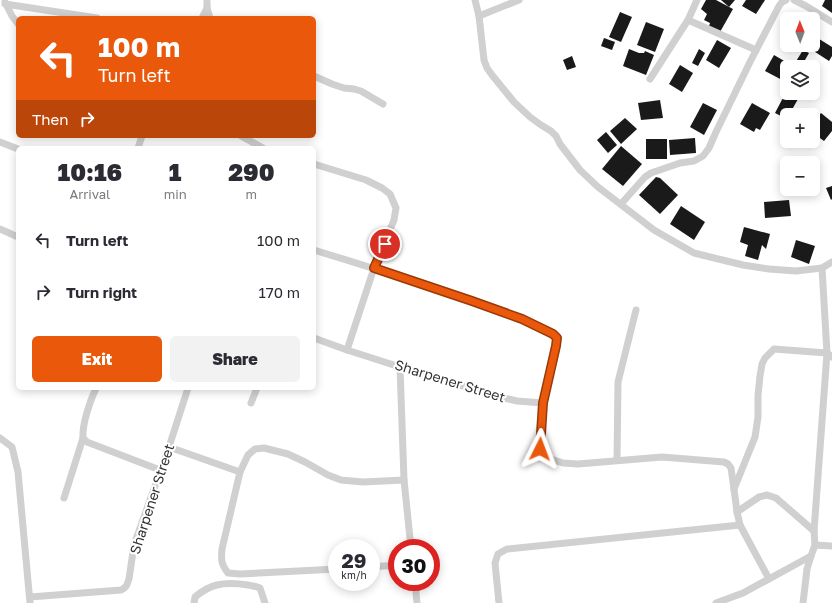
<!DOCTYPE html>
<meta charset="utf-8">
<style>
:root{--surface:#fff;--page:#f2f2f3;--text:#2b2b33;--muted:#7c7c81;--accent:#ea580c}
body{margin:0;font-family:"Golos Text",sans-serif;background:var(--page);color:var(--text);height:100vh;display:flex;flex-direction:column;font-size:15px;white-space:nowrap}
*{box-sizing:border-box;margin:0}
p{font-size:13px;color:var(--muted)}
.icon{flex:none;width:22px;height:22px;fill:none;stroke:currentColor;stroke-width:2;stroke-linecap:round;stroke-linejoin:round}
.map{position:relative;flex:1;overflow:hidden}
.side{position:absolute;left:16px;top:146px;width:300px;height:244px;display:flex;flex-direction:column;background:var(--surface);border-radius:6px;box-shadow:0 2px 10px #0003}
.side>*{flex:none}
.banner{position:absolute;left:16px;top:16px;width:300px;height:122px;border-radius:6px;box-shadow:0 2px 10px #0003;background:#ea580c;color:#fff;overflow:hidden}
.needle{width:26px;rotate:359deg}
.fabs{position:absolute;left:780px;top:12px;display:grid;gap:8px}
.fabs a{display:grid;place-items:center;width:40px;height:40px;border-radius:6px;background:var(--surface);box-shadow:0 2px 10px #0003;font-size:20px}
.speed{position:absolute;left:328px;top:539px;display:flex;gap:8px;font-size:20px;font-weight:700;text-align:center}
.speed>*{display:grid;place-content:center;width:52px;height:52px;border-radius:50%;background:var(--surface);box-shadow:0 2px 10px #0003;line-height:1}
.speed small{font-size:10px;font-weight:400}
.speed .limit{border:6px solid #d22;background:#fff;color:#111}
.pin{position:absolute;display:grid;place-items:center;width:34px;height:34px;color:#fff;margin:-17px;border:2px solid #fff;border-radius:50%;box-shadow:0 1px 4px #0007}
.me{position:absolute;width:44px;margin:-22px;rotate:3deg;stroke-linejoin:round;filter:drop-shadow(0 0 3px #0008)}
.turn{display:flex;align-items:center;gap:14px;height:84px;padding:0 16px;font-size:18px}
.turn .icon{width:52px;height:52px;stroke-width:2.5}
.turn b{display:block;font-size:28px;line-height:34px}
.then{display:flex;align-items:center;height:38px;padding:0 16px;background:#0003;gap:8px;font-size:15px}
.eta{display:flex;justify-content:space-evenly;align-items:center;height:68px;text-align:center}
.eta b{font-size:24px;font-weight:800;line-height:28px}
.button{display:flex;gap:8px;margin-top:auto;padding:8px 16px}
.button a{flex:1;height:46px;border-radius:6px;background:var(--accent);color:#fff;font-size:16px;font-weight:800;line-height:46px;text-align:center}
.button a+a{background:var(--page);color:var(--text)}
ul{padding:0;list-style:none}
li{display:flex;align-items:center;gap:12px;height:52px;padding:0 16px}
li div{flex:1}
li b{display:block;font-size:15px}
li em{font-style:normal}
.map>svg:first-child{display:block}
.building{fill:#1a1a1a}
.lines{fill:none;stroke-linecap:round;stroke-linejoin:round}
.street{stroke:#d0d0d0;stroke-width:7}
.route-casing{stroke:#983908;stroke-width:10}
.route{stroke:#ea580c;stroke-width:7}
.labels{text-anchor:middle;stroke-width:4;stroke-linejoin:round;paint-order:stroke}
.street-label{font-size:14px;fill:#333;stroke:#fff}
</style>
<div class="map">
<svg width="832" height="603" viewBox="0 0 832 603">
<rect width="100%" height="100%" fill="#fff"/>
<g class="building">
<polygon points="706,0 716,0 733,9 720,32 709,26 710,23 704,20 707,14 701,9"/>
<polygon points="721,0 735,0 729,7"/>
<polygon points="746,0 765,0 756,14 742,6"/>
<polygon points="825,0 832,0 832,13 822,6"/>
<polygon points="620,12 632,17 621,42 609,37"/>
<polygon points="646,22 664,29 655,52 637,45"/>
<polygon points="816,37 832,47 832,56 829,61 809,48 810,45 813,45 813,41"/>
<polygon points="604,38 615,42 612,50 601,46"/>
<polygon points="717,40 731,48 719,68 706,60"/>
<polygon points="629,49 639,53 644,53 645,51 654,55 646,75 623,66"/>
<polygon points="699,49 705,53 698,66 692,63"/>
<polygon points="803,50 809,53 801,67 795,63"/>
<polygon points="774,55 793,66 792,67 787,67 787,76 784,81 765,71"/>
<polygon points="572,56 576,67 567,70 563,60"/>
<polygon points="680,65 693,73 682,92 669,84"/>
<polygon points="786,92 798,99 789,115 787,115 787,119 775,113"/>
<polygon points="660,100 663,118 641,120 638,103"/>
<polygon points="703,103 717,110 704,135 690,127"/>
<polygon points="752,103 770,113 760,130 756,128 754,132 740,124"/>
<polygon points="821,113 832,122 832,131 824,141 813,133 813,123"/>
<polygon points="625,118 637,129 621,144 610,131"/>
<polygon points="606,132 617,145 608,153 597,140"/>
<polygon points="695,138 696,153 670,155 669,140"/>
<rect x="646" y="139" width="21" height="20"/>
<polygon points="621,146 642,164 623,186 602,169"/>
<polygon points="656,177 660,178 678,195 660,214 639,195"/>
<polygon points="832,186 832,199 831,200 826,188"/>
<polygon points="789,200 791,216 765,218 764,202"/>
<polygon points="681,206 705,222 694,240 670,224"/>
<polygon points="744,227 770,234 766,249 762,245 758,260 745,256 748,245 740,242"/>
<polygon points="796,240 815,246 809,264 791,257"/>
</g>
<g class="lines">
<g class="street">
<polyline points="207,0 207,8 210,18"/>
<polyline points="475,0 479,16 484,60 487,68 492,75 514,102 530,117 541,125 551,131 556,136 560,144 580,170 598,187 654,230 694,253 743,265 769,269 796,271 822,268 832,262"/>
<polyline points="794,0 806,6 832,22"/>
<polyline points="5,2 12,16 18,24"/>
<polyline points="5,4 97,18"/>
<polyline points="479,16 519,0"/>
<polyline points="202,18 207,8"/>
<polyline points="688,20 756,50"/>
<polyline points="314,76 332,84 344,88 354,89 361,91 383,104"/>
<polyline points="650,79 688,20 697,0"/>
<polyline points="241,136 263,148"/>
<polyline points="0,142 18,149"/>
<polyline points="138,148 142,136"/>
<polyline points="314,164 366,180 382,188 390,194 396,208 394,220 374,268 347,350"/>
<polyline points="621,204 645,177 651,173 680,163 694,161 703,156 709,148 716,132 750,62 779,6 782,2 786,0"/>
<polyline points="0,229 18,237"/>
<path d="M314 250C383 271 452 293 520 319 531 323 542 329 553 334L557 338 556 346 543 403 540 449 542 455 551 459 563 463 578 464 662 457 724 462 728 464 731 468 734 489 737 512 740 525 769 579"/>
<polyline points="314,338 347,350 400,367 496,396 517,401 543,403"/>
<polyline points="400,367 404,480 411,548"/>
<path d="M96 388C90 401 82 424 83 438L87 442 160 470"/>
<polyline points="251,403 257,388"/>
<polyline points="0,438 12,447 18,472 30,603"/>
<polyline points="169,447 240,472"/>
<polyline points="617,460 618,382 636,310"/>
<polyline points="734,489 755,437 758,417 758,395 760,376 762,364 765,358 774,349 827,353 832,357"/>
<polyline points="64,498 83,438"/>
<polyline points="737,512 759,497 767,495 776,498 814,531"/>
<polyline points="815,545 832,546"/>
<polyline points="371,567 397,565"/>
<path d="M337 569 240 574 228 573C221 564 221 560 222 549L240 472 248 455 255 449 264 448 288 454 305 462 328 475 341 480 363 482 404 480"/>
<polyline points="415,582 417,603"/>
<path d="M30 597 121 590C126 588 127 585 129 579L134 545 169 447 188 388"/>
<path d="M194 603 195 597C201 592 208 587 217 585 229 582 249 584 260 588L265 603"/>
<polyline points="499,603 495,563 498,554 507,549 740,525"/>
<polyline points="716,603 743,593 811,556 815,545 814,531 827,353 822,268"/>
<polyline points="803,603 807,569 811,556"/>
</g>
</g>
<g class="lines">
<defs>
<polyline id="route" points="385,244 374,268 472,301 522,319 553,334 557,338 556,346 543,403 540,449"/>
</defs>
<use href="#route" class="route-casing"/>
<use href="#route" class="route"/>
</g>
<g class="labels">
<g class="street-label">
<text transform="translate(450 381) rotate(17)" y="5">Sharpener Street</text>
<text transform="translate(152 499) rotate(-72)" y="5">Sharpener Street</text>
</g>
</g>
</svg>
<div class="fabs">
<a><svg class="needle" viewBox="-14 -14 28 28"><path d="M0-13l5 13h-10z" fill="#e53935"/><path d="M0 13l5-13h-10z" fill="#7c7c81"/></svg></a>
<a><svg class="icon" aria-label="layers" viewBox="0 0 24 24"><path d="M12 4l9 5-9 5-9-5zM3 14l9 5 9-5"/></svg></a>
<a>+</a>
<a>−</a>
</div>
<div class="speed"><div>29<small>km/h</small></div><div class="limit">30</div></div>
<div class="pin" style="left:385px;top:244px;background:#d93025"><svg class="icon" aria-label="arrive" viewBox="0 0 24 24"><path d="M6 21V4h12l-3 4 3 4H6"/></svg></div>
<svg class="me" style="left:540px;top:449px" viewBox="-20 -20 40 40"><path d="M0-17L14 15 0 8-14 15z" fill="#ea580c" stroke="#fff" stroke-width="4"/></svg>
<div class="banner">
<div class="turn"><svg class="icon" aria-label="left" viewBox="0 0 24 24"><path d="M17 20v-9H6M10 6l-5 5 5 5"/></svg><div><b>100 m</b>Turn left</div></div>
<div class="then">Then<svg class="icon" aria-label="right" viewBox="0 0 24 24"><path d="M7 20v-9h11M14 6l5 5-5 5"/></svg></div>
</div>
<section class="side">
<div class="eta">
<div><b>10:16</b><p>Arrival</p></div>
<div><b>1</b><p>min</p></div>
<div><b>290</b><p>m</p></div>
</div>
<ul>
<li><svg class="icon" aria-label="left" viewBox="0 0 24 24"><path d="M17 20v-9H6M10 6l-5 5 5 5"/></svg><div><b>Turn left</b></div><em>100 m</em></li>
<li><svg class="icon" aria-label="right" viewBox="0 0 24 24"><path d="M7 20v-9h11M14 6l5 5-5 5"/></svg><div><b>Turn right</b></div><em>170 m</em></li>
</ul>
<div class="button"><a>Exit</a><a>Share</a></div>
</section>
</div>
